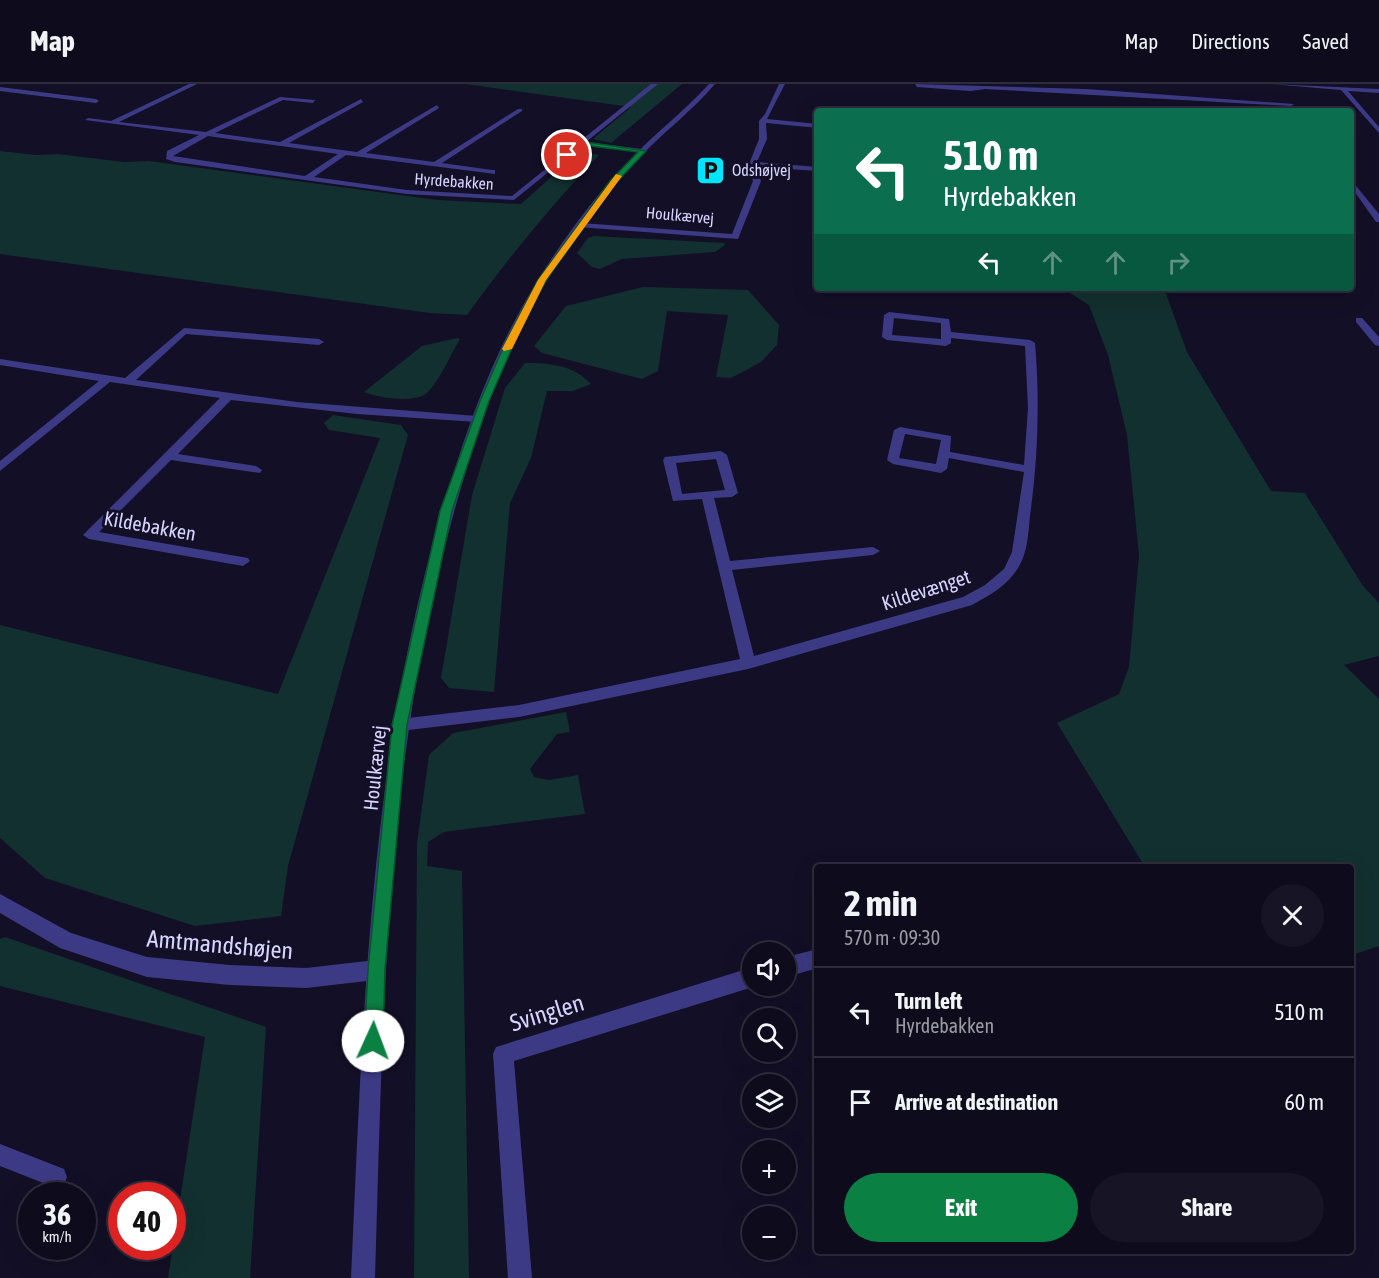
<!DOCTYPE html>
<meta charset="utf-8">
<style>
:root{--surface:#0e0b1c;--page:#171425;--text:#f1f3f6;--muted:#9b9ba3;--line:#2e2b3b;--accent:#0b8043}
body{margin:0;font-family:"Asap Condensed",sans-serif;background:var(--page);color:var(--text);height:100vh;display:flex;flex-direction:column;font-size:22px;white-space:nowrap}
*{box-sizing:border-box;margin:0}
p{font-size:20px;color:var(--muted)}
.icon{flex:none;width:33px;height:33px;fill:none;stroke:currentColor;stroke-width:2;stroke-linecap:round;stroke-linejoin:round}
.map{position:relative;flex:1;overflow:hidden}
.drawer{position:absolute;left:814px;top:780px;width:540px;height:390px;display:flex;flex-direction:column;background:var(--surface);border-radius:6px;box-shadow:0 6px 24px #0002,0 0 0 2px var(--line)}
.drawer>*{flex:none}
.hud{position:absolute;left:814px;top:24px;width:540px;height:183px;border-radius:6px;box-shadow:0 6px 24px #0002,0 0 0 2px var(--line);background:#0b6e4f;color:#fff;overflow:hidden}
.buttons{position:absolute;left:742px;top:858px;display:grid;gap:12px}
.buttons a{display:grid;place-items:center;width:54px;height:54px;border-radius:50%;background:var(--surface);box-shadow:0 6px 24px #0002,0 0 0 2px var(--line);font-size:30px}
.speed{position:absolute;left:18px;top:1098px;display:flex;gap:12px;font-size:30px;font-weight:700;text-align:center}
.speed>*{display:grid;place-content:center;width:78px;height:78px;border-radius:50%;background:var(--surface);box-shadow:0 6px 24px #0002,0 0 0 2px var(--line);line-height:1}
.speed small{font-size:15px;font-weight:400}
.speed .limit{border:9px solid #d22;background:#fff;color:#111}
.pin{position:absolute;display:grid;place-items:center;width:51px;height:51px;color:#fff;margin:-26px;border:3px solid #fff;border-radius:50%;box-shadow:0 2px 6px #0007}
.me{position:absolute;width:66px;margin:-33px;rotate:2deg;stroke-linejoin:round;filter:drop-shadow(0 0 4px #0008)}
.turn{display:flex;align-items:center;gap:21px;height:126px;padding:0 30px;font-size:27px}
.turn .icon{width:78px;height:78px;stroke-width:2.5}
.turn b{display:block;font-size:42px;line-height:51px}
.lanes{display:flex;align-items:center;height:57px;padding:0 30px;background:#0003;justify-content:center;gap:30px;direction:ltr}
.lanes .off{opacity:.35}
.round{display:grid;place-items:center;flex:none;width:63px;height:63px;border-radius:32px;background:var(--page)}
.head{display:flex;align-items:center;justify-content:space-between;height:102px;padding:0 30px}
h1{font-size:36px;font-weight:700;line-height:45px}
.button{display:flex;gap:12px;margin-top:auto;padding:12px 30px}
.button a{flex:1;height:69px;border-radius:36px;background:var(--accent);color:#fff;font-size:24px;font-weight:700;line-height:69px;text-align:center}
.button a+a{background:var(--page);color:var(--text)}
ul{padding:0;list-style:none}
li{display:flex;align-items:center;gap:18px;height:90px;padding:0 30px;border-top:2px solid var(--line)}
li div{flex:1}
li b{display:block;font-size:22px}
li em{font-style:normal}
header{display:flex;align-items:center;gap:36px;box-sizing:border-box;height:84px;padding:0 30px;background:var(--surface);border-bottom:2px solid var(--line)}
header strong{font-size:28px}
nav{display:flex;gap:33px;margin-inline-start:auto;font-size:21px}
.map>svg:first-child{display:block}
.green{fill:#12302f}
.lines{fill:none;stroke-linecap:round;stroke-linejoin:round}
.minor{fill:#3d3a85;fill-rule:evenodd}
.tertiary{fill:#3d3a85;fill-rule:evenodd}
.route{fill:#0b8043;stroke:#07532c;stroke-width:1.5}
.slow{fill:#f59e0b}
.labels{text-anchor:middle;stroke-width:6;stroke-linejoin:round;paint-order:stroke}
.far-poi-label{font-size:16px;fill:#d9d4ff;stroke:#130f26;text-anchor:start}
.far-street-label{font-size:16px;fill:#d9d4ff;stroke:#130f26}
.street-label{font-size:20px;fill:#d9d4ff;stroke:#130f26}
.near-street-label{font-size:24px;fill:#d9d4ff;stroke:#130f26}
</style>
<header>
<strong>Map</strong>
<nav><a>Map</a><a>Directions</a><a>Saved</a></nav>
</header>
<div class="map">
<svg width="1379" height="1194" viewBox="0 0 1379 1194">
<rect width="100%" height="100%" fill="#130f26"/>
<g class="green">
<polygon points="465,0 682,0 611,59 593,55 631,23"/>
<path d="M0 67 36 71 58 70 124 78 149 77 437 116 521 120 579 68 599 71C551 122 508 174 467 231L430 229 0 170Z"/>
<polygon points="594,152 724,159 725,161 715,168 622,175 600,185 592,183 577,169 588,154"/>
<polygon points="643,203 748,206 779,241 777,261 761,278 737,291 730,294 716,293 728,231 667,227 658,287 642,295 542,269 534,262 566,222"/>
<polygon points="1041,204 1164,204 1187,268 1271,407 1305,409 1363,502 1379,519 1379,572 1344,581 1379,615 1379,862 1352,871 1352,783 1145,783 1057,639 1119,610 1129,583 1139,471 1127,351 1108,271 1089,221 1070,209"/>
<path d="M457 254 460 255C450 272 441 294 428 308 417 320 378 314 364 308L422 262Z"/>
<path d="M525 279C550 279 574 281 591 300L573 307H547L531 374 510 419 494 608 449 604 441 594 472 411 505 304Z"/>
<polygon points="333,331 401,341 408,351 288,782 281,832 195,842 45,794 0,754 0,541 278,610 380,354 329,346 324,339"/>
<polygon points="566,628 570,648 557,650 530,685 534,693 549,696 578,691 585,730 444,748 428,758 427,782 462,787 469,1194 414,1194 417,760 429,671 453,649"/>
<polygon points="5,853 266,943 250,1194 168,1194 205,953 0,902 0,855"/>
</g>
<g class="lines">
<g class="minor">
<path d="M189 0H197L119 38 206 48 280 13 315 16 313 19 283 16 215 49 280 58 361 15 363 18 289 59 357 68 437 21 439 24 366 69 434 78 518 25H522V27L442 79 492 86H495V90L346 71 314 93 407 106 512 112 651 0H658L586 58 642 65 645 69 582 61 514 116 407 110 175 78 166 75 167 67 199 51 85 36 88 34 111 37ZM208 52 338 70 305 92 173 72Z"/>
<polygon points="779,0 785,0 767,35 818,40 818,44 766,39 767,55 757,78 818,83 818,87 757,83 761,97 738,155 578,143 578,139 581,139 732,150 753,97 749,80 759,55 759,37 765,30"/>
<polygon points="915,0 1086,5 1294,20 1291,22 985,5 970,7 917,3"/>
<polygon points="1271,0 1379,5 1379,9 1348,7 1379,43 1379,49 1341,6"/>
<polygon points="0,3 96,15 99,17 96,19 0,7"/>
<polygon points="1352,97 1379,130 1379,138 1376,138 1352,104"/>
<path d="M889 228 949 235 951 248 1030 256 1035 259C1040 318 1038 374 1030 432 1028 450 1028 468 1018 484 1007 502 990 511 972 521L748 585 519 633 400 647 394 646 392 641 394 636 400 635 519 621 740 575 702 415 673 417 663 376 665 373 721 367 727 371 738 409 732 413 714 414 730 477 873 463 880 467 873 471 732 486 754 572 963 513 985 501 1004 485 1012 468 1024 388 949 374 947 385 941 389 893 380 887 376 894 346 900 343 951 352 950 368 1024 381 1028 324 1025 262 951 254V259L946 262 887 256 882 253 884 231ZM894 234 941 239V255L892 251ZM905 350 941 356 936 380 899 374ZM716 375 725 406 682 410 676 379Z"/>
<polygon points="1356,234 1362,234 1379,253 1379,262 1375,261 1356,238"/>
<polygon points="184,244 319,255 324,258 319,261 186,250 136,296 297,318 477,332 483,335 477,338 357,330 231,316 178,370 256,382 262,386 260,389 171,376 99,448 248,474 250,477 243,482 89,455 83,451 220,314 110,298 0,387 0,377 99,297 0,281 0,275 125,294"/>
<polygon points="0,810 71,849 147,873 230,881 306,884 376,876 383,879 386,886 383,893 376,896 306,904 230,901 147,893 60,864 0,829"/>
<polygon points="818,865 818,884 786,893 786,873"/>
<polygon points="753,883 753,902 756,902 753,903 514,977 532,1194 508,1194 493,970 496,963"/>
<polygon points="0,1060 64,1085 67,1093 64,1101 56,1104 0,1082"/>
</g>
<path class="tertiary" d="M709 0H715C693 26 665 47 641 72 600 115 565 165 535 217 499 281 476 351 456 421 384 672 383 935 375 1194H351C363 934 369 671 444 420 465 350 489 280 526 216 554 168 587 121 625 81 651 52 683 29 709 0Z"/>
</g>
<polygon class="route" points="580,57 646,67 615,100 546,196 515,257 489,317 452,427 407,641 385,886 383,957 380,964 373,966 367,964 364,957 368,886 392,641 440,427 480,317 506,257 538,196 610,97 638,68 582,61 569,72 564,72 564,69"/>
<polygon class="slow" points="616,90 622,92 546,196 512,265 504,267 502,265 538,196"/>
<defs>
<symbol id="parking-square" viewBox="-11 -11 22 22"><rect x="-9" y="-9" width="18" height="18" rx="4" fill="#00e5ff" stroke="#130f26"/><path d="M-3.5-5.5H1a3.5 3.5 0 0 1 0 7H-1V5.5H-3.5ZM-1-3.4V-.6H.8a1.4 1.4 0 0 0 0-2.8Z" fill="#111"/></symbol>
</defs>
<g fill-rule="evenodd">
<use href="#parking-square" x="694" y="70" width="33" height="33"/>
</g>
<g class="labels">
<g class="far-poi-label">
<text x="732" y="92">Odshøjvej</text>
</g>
<g class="far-street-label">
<text transform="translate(454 97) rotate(4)" y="6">Hyrdebakken</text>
<text transform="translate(680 131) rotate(5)" y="6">Houlkærvej</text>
</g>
<g class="street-label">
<text transform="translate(150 442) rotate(10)" y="7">Kildebakken</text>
<text transform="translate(926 506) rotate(-18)" y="7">Kildevænget</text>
<text transform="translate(375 684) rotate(-84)" y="7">Houlkærvej</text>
</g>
<g class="near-street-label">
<text transform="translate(220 861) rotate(5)" y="8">Amtmandshøjen</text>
<text transform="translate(547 929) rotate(-17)" y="8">Svinglen</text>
</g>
</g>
</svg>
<div class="buttons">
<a><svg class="icon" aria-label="sound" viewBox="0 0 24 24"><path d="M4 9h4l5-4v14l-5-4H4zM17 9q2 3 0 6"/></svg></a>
<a><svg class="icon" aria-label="search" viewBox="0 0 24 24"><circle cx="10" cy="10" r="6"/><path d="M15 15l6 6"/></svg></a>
<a><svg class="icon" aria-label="layers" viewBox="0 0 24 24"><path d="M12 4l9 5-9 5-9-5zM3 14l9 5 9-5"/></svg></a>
<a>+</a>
<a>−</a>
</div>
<div class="speed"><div>36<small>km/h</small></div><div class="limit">40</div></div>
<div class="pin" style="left:567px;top:71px;background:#d93025"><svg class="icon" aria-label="arrive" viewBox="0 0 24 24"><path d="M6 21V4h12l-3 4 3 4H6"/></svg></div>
<svg class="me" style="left:373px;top:957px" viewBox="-20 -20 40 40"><circle r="19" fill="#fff"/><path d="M0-13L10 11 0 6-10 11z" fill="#0b8043"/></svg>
<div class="hud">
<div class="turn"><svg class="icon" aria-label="left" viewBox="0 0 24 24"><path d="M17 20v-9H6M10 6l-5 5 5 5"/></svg><div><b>510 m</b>Hyrdebakken</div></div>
<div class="lanes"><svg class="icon" aria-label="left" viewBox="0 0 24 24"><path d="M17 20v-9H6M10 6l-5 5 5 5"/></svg><svg class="icon off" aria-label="ahead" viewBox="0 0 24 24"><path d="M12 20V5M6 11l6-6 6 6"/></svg><svg class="icon off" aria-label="ahead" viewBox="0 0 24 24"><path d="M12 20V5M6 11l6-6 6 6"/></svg><svg class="icon off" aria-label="right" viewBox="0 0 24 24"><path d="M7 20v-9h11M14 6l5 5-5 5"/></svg></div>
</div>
<section class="drawer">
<div class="head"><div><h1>2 min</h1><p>570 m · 09:30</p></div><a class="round"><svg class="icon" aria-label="close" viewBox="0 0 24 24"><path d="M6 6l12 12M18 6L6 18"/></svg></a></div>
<ul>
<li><svg class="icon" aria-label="left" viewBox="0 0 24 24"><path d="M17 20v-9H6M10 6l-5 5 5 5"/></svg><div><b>Turn left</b><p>Hyrdebakken</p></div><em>510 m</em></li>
<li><svg class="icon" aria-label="arrive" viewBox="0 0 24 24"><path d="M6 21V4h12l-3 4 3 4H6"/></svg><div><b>Arrive at destination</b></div><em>60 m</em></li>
</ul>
<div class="button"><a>Exit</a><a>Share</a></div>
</section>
</div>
